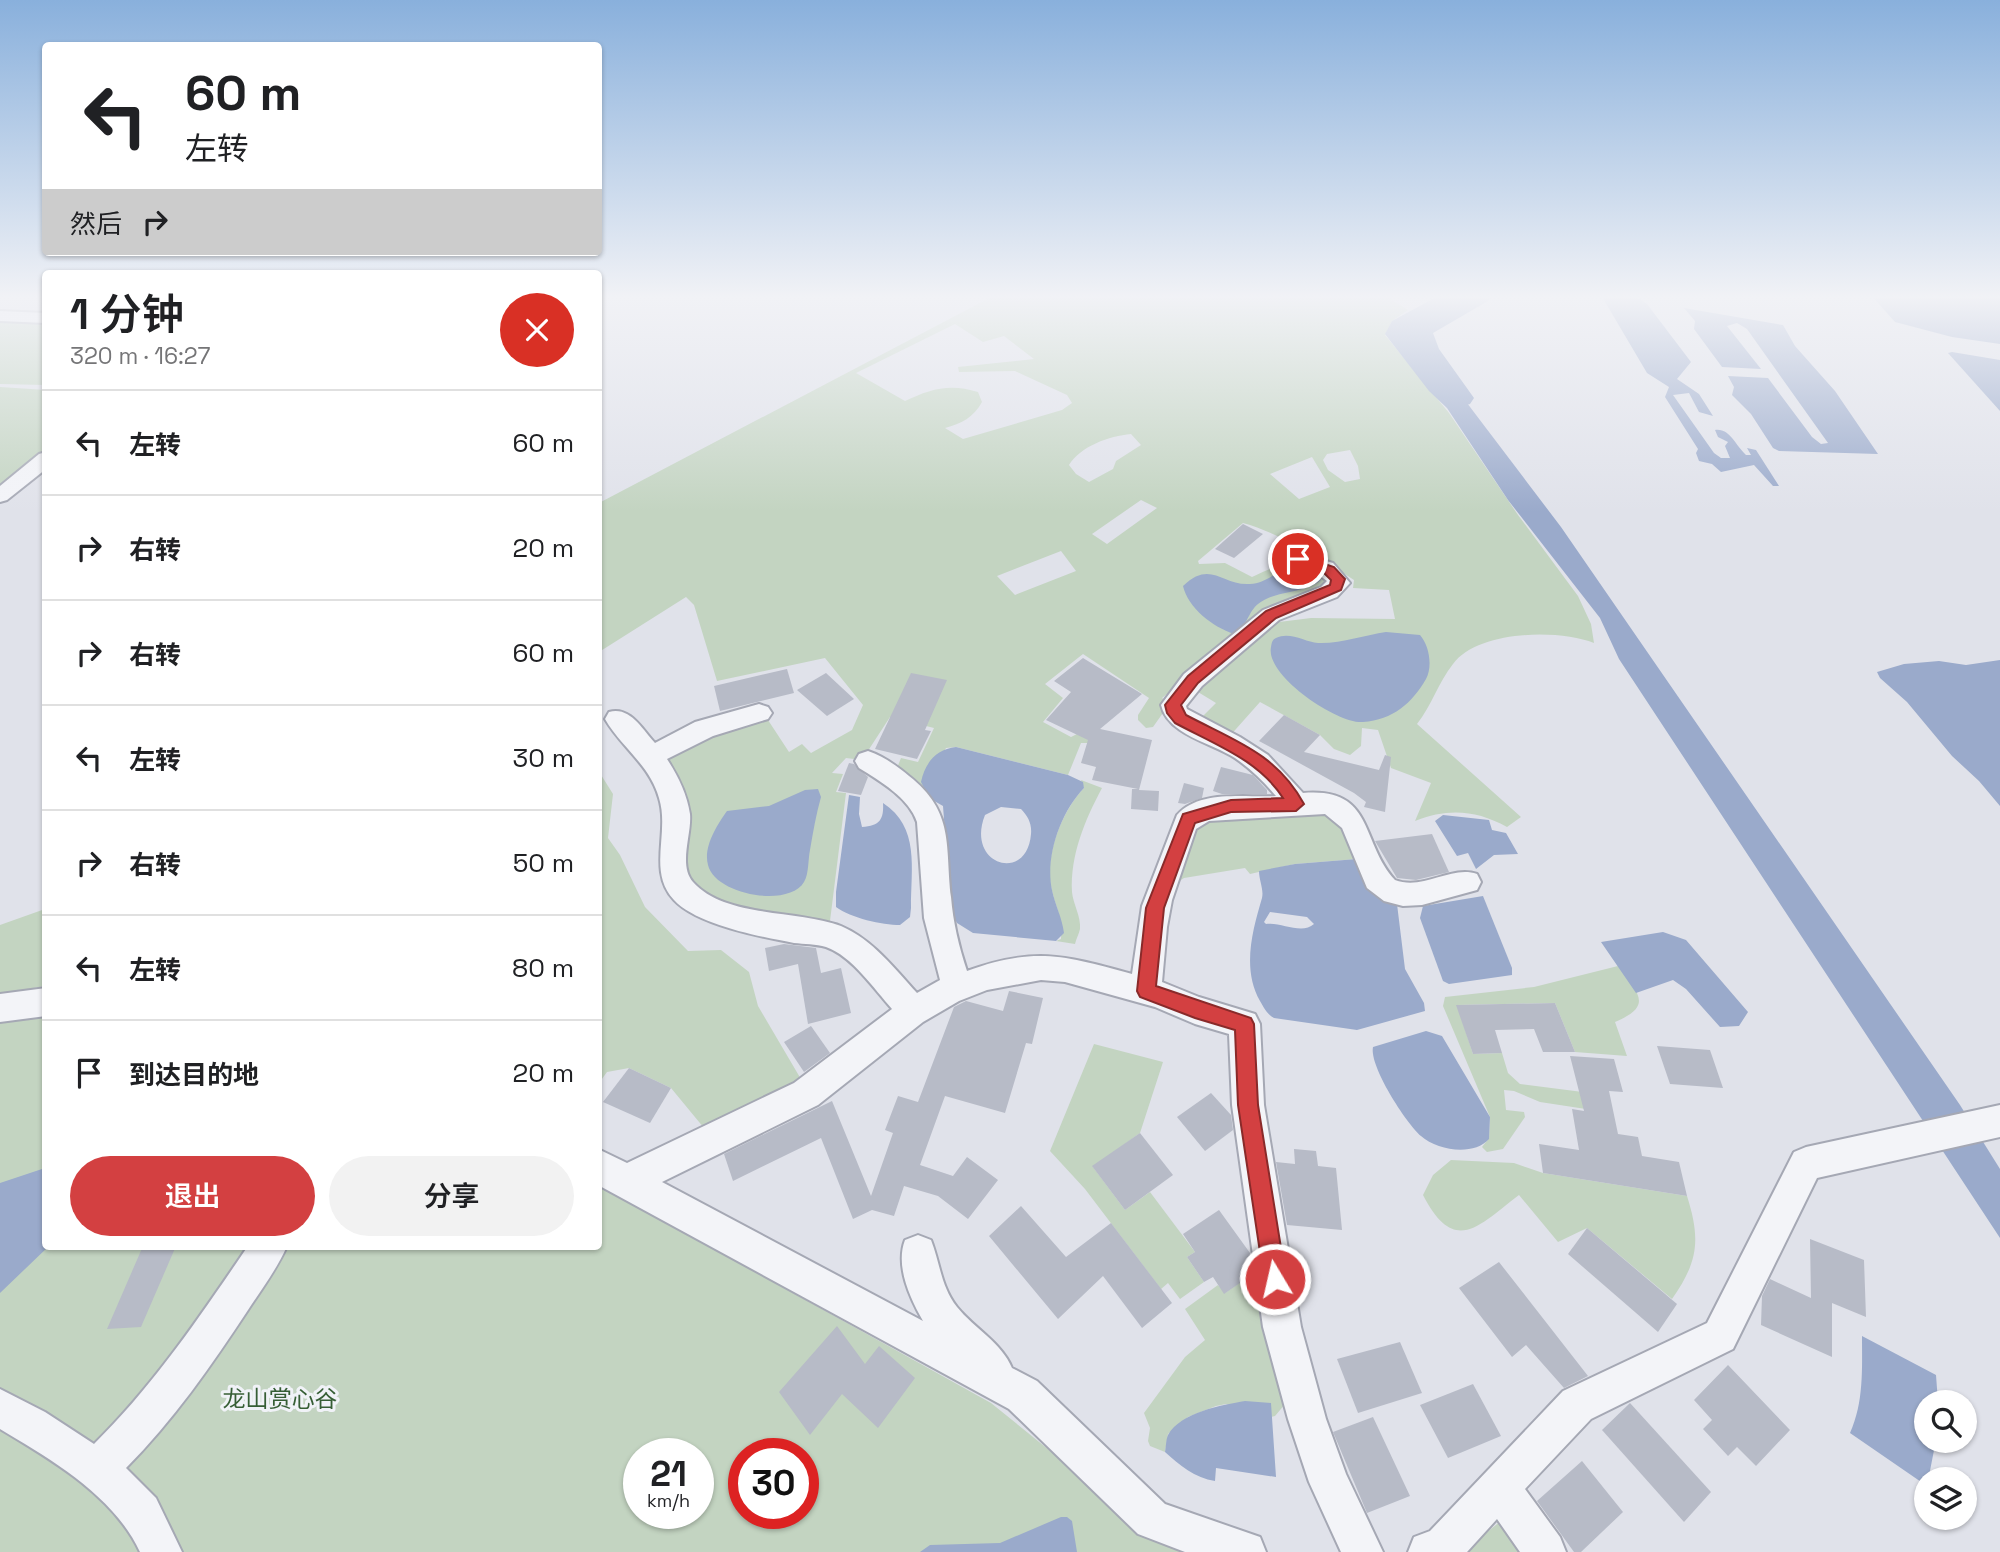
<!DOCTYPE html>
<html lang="zh">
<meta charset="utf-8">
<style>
:root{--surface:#fff;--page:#f2f2f2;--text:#202124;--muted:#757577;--line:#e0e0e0;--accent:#d34041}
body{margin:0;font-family:"Space Grotesk","Noto Sans SC",sans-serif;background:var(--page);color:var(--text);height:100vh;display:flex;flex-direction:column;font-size:26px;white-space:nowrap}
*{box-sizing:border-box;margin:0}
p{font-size:23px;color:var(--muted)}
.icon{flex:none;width:38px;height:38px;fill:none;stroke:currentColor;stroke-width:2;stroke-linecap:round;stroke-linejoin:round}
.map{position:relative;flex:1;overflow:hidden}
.side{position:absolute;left:42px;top:270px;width:560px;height:980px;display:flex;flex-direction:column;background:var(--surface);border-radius:7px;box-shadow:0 2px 5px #0004}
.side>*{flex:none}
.banner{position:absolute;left:42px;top:42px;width:560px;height:214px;border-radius:7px;box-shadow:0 2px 5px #0004;background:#fff;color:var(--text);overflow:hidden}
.controls{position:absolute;left:1914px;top:1390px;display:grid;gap:14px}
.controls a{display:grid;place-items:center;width:63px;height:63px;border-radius:50%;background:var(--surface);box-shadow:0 2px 5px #0004;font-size:35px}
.speed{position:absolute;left:623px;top:1438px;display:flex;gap:14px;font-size:35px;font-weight:700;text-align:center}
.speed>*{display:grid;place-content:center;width:91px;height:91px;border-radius:50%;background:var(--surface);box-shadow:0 2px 5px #0004;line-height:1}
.speed small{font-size:18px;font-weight:400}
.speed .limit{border:10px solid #d22;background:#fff;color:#111}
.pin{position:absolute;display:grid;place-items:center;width:60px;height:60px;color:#fff;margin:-30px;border:4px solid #fff;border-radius:50%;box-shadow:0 2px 7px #0007}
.me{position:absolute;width:77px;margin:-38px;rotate:351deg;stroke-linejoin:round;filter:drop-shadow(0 0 5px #0008)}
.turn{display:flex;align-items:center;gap:24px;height:147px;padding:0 28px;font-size:32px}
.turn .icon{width:91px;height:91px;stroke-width:2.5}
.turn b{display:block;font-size:49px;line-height:60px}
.then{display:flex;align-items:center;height:66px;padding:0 28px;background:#0003;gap:14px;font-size:26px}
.round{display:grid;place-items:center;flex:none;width:74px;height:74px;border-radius:37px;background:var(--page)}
.headline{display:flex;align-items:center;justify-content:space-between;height:119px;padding:0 28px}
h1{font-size:42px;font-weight:600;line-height:52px}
.button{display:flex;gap:14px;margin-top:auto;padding:14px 28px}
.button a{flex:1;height:80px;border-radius:42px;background:var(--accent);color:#fff;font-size:28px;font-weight:600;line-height:80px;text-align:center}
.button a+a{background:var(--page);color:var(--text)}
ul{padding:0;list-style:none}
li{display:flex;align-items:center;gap:21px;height:105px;padding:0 28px;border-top:2px solid var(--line)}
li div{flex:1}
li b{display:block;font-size:26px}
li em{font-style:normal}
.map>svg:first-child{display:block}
.green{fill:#c3d4c1;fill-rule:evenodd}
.water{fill:#9aaacb;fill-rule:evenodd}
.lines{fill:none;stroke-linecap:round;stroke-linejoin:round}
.river{fill:#9aaacb;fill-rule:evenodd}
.building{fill:#b7bbc7}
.street-casing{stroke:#a5a8b4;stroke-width:4}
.street{fill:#f3f4f8;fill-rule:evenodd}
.route{fill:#d34041;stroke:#892a2a;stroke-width:2}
.labels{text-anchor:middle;stroke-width:6;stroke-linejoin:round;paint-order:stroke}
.near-park-label{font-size:23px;fill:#365e35;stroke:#f0f2f7}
</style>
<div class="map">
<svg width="2000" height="1552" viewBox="0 0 2000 1552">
<rect width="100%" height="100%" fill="#e0e2ea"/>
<g class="green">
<path d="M995 295H1384L1408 310 1392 321 1385 335 1449 413 1518 515 1578 596 1591 624 1594 643C1559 629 1478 630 1453 664 1438 683 1432 705 1417 724L1521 817 1507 827C1476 810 1448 808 1415 821L1431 783 1391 768 1378 730 1362 728 1361 746 1350 755 1334 749 1320 735 1260 702 1228 738 1197 722 1216 703 1198 692 1271 623 1311 618 1395 619 1389 590 1353 588 1354 580C1323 559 1279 533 1243 523L1198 561 1199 564 1225 563 1252 577C1285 561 1298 558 1330 577L1324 588 1276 605 1162 698 1170 703 1153 727 1146 728 1138 720V715L1149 698 1083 654 1045 684 1063 698 1043 722 1071 737 1083 731 1090 743H1081L1068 775 956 747 946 748 923 789 895 773 901 758 918 762 934 728 890 717 862 760 846 758 832 773 843 774 836 792 846 793 829 929 726 909 686 887 666 767 667 759 682 746 766 717 789 752 802 744 811 753 852 730 863 705 825 658 717 681 694 605 686 597 599 652V503ZM955 324 983 342 1004 336 1034 359 958 367 959 372 1015 371 1067 395 1072 403 1062 410 963 439 945 428C961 424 974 417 982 402L978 392C950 383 930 389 905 401L856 373ZM1131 434 1141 445 1116 461 1113 469 1089 482 1076 474 1069 465C1081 446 1109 436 1131 434ZM1350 450 1358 466 1360 479 1345 482 1328 470 1323 460 1327 454ZM1312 457 1330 487 1299 499 1270 474ZM1141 500 1157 508 1107 544 1092 534ZM1061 551 1076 571 1015 595 997 576Z"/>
<polygon points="0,320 45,322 45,385 0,384"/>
<polygon points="0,387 46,390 45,449 0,487"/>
<polygon points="598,770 613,794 608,838 620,855 645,907 688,951 721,950 749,972 758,1006 805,1086 704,1128 671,1088 629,1068 607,1072 599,1083"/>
<path d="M1081 780 1102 788C1085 820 1070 855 1072 892 1073 904 1081 916 1080 929 1079 934 1076 939 1075 944L1056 941 1061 939C1063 916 1055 907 1051 886 1045 854 1062 811 1084 788Z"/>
<polygon points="1269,811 1338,814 1357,859 1295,864 1250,874 1245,868 1184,878 1178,882 1188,837 1205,818"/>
<polygon points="45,909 45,986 0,994 0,925"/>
<path d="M1618 966C1637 993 1655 1005 1615 1022L1627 1056 1575 1052 1555 1003 1457 1005 1473 1054 1502 1053 1508 1073 1520 1084 1606 1095 1612 1113 1540 1102 1514 1091 1504 1090 1506 1110 1524 1112 1525 1117 1503 1149 1487 1152 1482 1147 1489 1138 1490 1117 1443 1006 1445 997 1534 987Z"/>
<path d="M45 1011 46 1246H598L599 1185 991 1403 1070 1467 1133 1530 1191 1552H0V1017ZM639 1454H698V1514H639ZM744 1454H803V1514H744Z"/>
<polygon points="1094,1044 1163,1062 1140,1133 1093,1167 1125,1210 1150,1192 1195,1252 1187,1257 1204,1282 1180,1299 1168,1283 1161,1289 1085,1189 1050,1151"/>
<path d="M1451 1160 1514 1163 1543 1173 1687 1196C1701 1240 1698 1262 1672 1299L1587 1228 1558 1242 1519 1195C1479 1225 1455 1257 1423 1195L1433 1175Z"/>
<polygon points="1261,1268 1286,1403 1275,1416 1267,1418 1226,1404 1216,1406 1188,1417 1168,1434 1165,1452 1150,1446 1148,1441 1150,1428 1144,1413 1185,1357 1205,1340 1185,1309 1218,1285 1225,1293"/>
<polygon points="1506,1517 1530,1552 1462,1552"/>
</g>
<g class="water">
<polygon points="1440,295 1469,295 1416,326 1423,345 1561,527 1960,1105 2000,1169 2000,1238 1619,659 1600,618 1508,500 1447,408 1429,391 1385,334 1392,321"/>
<path d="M1601 295 1640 299 1647 304 1691 362 1677 379 1699 394 1713 416 1699 412 1689 393 1673 395 1714 453 1721 458H1730L1725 446 1728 442 1718 437 1715 430C1730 428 1735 445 1746 455H1751L1747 448 1756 450 1779 486H1773L1754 465 1721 472 1712 464 1699 461 1696 453 1698 449 1665 397 1669 387 1647 373Z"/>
<polygon points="1871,295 2000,295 2000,344 1952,337 1895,322"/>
<polygon points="1684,308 1783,325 1795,346 1835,391 1878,454 1779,451 1773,448 1751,414 1732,395 1734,387 1728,376 1768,378 1812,437 1821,444 1828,443 1747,329 1737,323 1727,326 1761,369 1722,367 1694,329 1695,321"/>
<polygon points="1952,352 2000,360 2000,411 1948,353"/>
<path d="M1291 568 1313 572 1321 580C1304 594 1275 590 1258 604 1248 612 1247 627 1234 634 1213 627 1188 608 1183 586 1211 559 1222 586 1250 584 1266 583 1276 571 1291 568Z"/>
<path d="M1386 632 1420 635C1429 645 1433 666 1426 679 1412 703 1393 720 1363 722 1337 724 1265 675 1271 647 1272 642 1272 640 1276 638 1290 631 1305 642 1318 643 1340 644 1365 635 1386 632Z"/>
<polygon points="2000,660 2000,806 1979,781 1952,756 1907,702 1880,678 1877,672 1904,664 1939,661 1966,665"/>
<path d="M956 747 1068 775 1083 782 1084 788C1060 813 1045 857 1052 890 1055 905 1062 917 1064 933L1056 941 973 933 957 923 951 912 943 806 929 798 921 782C925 763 936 749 956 747ZM1001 807 1021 809C1028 816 1032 824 1031 834 1027 884 965 865 985 815Z"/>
<path d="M818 789 821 797C816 815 813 832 810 850 808 859 809 874 804 882 789 908 715 895 708 865 703 847 717 825 727 811L769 806 805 790Z"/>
<path d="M849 795 860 797 859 814 862 827C880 826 884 819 883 803 920 827 911 868 911 908L910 917 900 925C882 925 851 918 836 907V892Z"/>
<polygon points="1443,815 1489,820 1492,830 1506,833 1518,854 1494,855 1476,869 1468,853 1457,856 1435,821"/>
<path d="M1357 859 1366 882 1397 904 1405 969 1424 1003 1425 1011 1357 1030 1274 1018C1267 1014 1264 1008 1260 1001 1242 969 1252 932 1262 898 1264 890 1259 880 1259 871L1295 864ZM1270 912 1307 917 1314 924C1302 935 1281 922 1266 924L1264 922Z"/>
<polygon points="1483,896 1512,968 1512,975 1449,984 1443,981 1420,918 1423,906"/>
<polygon points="1663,932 1686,940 1748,1012 1739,1026 1720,1027 1686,989 1673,980 1636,993 1601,942"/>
<path d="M1426 1031 1442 1036 1490 1117 1489 1139C1474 1156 1438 1151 1421 1136 1406 1123 1369 1066 1373 1047Z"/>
<polygon points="45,1168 46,1246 49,1246 0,1293 0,1183"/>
<path d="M1862 1336 1936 1375 1938 1402H1927V1440H1936L1927 1486 1850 1433C1864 1402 1862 1369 1862 1336Z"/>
<path d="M1245 1401 1271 1403 1276 1477 1216 1468 1215 1481C1195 1478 1179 1465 1165 1452 1166 1447 1166 1439 1168 1435 1181 1412 1222 1405 1245 1401Z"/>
<polygon points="1061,1517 1067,1517 1072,1521 1077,1552 920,1552 930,1545 1000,1543"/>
</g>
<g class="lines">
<polygon class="river" points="1460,295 1492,295 1488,301 1433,333 1439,349 1474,398 1470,404 1459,407 1448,404 1411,349 1404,330 1408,324"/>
</g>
<g class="building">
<polygon points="1243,524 1263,534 1234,558 1215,549"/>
<polygon points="1083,658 1142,694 1100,729 1152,740 1139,790 1159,791 1158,811 1131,809 1132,789 1138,789 1092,780 1096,767 1081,763 1088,740 1046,720 1071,692 1054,681"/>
<polygon points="787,669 794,693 720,711 714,686"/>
<polygon points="826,673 854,699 827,716 797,690"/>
<polygon points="911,673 947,680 925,730 931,731 917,759 875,749"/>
<polygon points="1284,715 1320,735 1304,752 1379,770 1385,755 1391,757 1385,812 1364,807 1366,802 1354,793 1259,741"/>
<polygon points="849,763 854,764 868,777 861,795 838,791"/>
<polygon points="1221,767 1253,775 1267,790 1267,794 1222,794 1213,791"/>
<polygon points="1184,783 1204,788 1202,798 1185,804 1178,803"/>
<polygon points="1432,834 1449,872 1416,880 1397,878 1375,841"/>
<polygon points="784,944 816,948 821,973 841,968 851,1013 808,1024 798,964 769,971 765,948"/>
<polygon points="1009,991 1043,998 1032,1044 1026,1043 1005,1113 945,1096 920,1165 953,1176 967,1157 998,1180 968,1219 938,1196 904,1186 894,1216 872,1210 853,1219 821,1138 733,1181 724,1154 832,1101 871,1196 893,1133 885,1130 898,1096 918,1102 954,1007 966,1001 1003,1011"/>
<polygon points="1555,1003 1575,1052 1543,1052 1534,1029 1495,1030 1502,1053 1473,1054 1456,1005"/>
<polygon points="811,1026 830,1053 804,1072 784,1042"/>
<polygon points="1657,1046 1710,1050 1723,1088 1670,1084"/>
<polygon points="1570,1056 1614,1059 1623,1092 1609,1091 1618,1134 1638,1137 1642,1156 1679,1162 1687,1196 1543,1173 1539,1144 1579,1150 1572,1109 1584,1111"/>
<polygon points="629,1068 671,1088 650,1123 603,1102"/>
<polygon points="1211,1093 1231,1115 1233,1130 1205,1151 1177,1117"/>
<polygon points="1140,1133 1173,1175 1125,1210 1092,1166"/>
<polygon points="1294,1149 1316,1151 1318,1166 1336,1168 1342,1230 1287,1225 1276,1162 1295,1164"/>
<polygon points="1021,1206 1066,1257 1111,1223 1172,1303 1142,1328 1103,1276 1058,1319 989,1236"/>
<polygon points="1219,1210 1250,1253 1253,1274 1224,1294 1213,1277 1204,1282 1187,1257 1195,1252 1183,1234"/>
<polygon points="1587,1228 1677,1304 1658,1332 1568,1254"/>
<polygon points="1810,1239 1864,1260 1866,1317 1832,1303 1832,1357 1761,1325 1762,1296 1770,1279 1811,1298"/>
<polygon points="143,1246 176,1246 141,1327 107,1329"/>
<polygon points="1499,1262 1588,1376 1564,1388 1526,1345 1512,1357 1459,1288"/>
<polygon points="837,1326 865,1364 879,1346 915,1378 878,1428 842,1394 810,1435 779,1392"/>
<polygon points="1400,1342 1422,1393 1358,1413 1337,1359"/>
<polygon points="1728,1365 1790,1430 1756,1466 1737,1447 1728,1456 1703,1429 1712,1420 1694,1400"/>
<polygon points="1473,1384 1501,1436 1448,1458 1420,1405"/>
<polygon points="1630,1403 1711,1492 1684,1522 1602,1430"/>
<polygon points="1373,1417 1410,1496 1367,1513 1333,1432"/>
<polygon points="1582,1461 1623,1512 1581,1552 1574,1552 1537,1501"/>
</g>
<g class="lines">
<defs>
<g id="street">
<polygon points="0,311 46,313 46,323 0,321"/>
<polygon points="46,452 46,469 7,500 0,502 0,486 39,454"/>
<path d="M1298 553 1333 563 1350 583 1337 597 1279 620 1202 686 1186 706 1187 709 1240 737 1268 755 1303 793C1375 787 1360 842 1395 880 1423 891 1451 865 1477 874L1481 882 1477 890 1422 905 1403 906 1384 901 1367 888 1342 828 1325 814 1209 821 1196 829 1172 900 1167 927 1162 982 1199 997 1255 1014 1260 1024 1264 1105 1301 1327 1326 1419 1346 1474 1383 1552H1341L1309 1482 1288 1419 1263 1327 1232 1105 1229 1034 1195 1024 1155 1007 1065 982 1041 980 987 990 959 1001 923 1022 818 1105 662 1182 923 1321C910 1298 895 1266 905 1240L918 1235 931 1240C940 1263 941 1287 957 1307 974 1328 1002 1343 1012 1368L1037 1381 1165 1504 1260 1537 1266 1552H1185L1138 1534 1009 1409 598 1185V1149L627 1163 794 1083 892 1009C874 989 852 956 826 947 816 944 804 944 794 943 762 937 697 925 674 900 647 871 670 833 659 798 650 765 621 747 605 719L609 712C630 706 642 729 655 743L695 722 759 704 768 707 772 713 768 719 713 736 667 759C678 776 687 794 690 814 692 834 678 865 693 882 725 918 799 910 841 926 872 939 895 969 917 993L940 980 924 918 917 822C909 798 880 781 859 768L855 761 859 754 868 751C883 756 897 766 909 776 955 812 945 846 951 897 953 922 959 947 967 971 1035 946 1066 956 1132 974L1142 906 1177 815C1200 789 1246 798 1276 796 1264 782 1251 769 1235 758 1212 743 1168 735 1161 705L1184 674 1263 610 1321 587 1327 581 1311 569 1283 565 1280 560 1283 555Z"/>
<polygon points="46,988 46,1016 0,1022 0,994"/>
<polygon points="2000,1105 2000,1137 1817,1178 1733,1349 1591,1419 1525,1489 1560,1537 1566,1552 1520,1552 1497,1519 1467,1552 1408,1552 1414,1537 1430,1531 1563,1391 1707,1323 1794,1152 1806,1147"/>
<path d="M248 1246H287C277 1269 261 1290 248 1310 211 1366 173 1421 126 1468L156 1498 182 1552H140C114 1496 52 1460 0 1429V1389L45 1412 94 1444C154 1385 201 1315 248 1246Z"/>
</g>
</defs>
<use href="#street" class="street-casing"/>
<use href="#street" class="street"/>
</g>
<linearGradient id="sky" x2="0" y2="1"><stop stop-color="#89b0dc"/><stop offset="0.58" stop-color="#f1f2f6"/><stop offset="1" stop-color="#f1f2f6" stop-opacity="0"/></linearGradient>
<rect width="2000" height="512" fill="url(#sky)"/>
<path class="route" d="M1298 555 1334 567 1345 579 1341 590 1276 618 1198 683 1181 705 1186 715C1235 741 1276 753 1304 804L1296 811 1231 812 1195 823 1164 908 1156 986 1251 1018 1254 1024 1258 1105 1286 1279 1282 1287 1275 1290 1267 1287 1264 1279 1238 1105 1235 1030 1195 1018 1140 997 1137 991 1146 908 1183 814 1231 800 1283 798C1259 760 1214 744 1175 723L1167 713 1165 705 1188 676 1266 611 1330 585 1331 580 1324 573 1294 562V556Z"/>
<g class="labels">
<g class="near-park-label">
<text x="280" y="1407">龙山赏心谷</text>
</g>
</g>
</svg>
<div class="controls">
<a><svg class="icon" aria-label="search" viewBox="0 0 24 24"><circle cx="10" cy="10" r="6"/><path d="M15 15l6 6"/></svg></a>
<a><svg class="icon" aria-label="layers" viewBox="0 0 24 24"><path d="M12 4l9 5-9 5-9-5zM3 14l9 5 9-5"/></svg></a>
</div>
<div class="speed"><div>21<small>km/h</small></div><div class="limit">30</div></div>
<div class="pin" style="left:1298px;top:559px;background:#d93025"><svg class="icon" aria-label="arrive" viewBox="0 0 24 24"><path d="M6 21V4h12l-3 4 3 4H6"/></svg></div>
<svg class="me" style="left:1275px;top:1279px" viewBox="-20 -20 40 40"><circle r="17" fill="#d34041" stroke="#fff" stroke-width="3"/><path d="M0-11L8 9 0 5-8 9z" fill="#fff"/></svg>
<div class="banner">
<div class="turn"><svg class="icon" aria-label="left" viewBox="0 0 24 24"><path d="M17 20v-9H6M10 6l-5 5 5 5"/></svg><div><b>60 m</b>左转</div></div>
<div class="then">然后<svg class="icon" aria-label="right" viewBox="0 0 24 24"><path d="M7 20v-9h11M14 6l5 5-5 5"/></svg></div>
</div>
<section class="side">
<div class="headline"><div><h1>1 分钟</h1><p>320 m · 16:27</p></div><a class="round" style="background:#d93025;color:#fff"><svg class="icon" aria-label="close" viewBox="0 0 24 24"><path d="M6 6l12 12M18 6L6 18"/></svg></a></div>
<ul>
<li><svg class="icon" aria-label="left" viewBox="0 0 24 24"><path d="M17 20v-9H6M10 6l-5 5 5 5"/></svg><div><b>左转</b></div><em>60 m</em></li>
<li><svg class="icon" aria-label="right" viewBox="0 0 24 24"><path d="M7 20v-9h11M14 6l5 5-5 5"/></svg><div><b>右转</b></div><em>20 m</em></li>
<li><svg class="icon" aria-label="right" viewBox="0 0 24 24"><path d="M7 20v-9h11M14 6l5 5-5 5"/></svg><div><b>右转</b></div><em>60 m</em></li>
<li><svg class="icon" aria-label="left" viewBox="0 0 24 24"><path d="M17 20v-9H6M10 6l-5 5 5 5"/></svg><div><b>左转</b></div><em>30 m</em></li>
<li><svg class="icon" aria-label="right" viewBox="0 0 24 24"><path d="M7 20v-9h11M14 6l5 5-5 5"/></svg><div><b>右转</b></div><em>50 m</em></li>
<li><svg class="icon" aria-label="left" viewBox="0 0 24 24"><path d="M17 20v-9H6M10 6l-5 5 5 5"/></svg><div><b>左转</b></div><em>80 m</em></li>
<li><svg class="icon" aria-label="arrive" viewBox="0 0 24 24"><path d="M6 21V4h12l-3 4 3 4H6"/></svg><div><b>到达目的地</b></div><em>20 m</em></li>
</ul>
<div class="button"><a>退出</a><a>分享</a></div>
</section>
</div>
